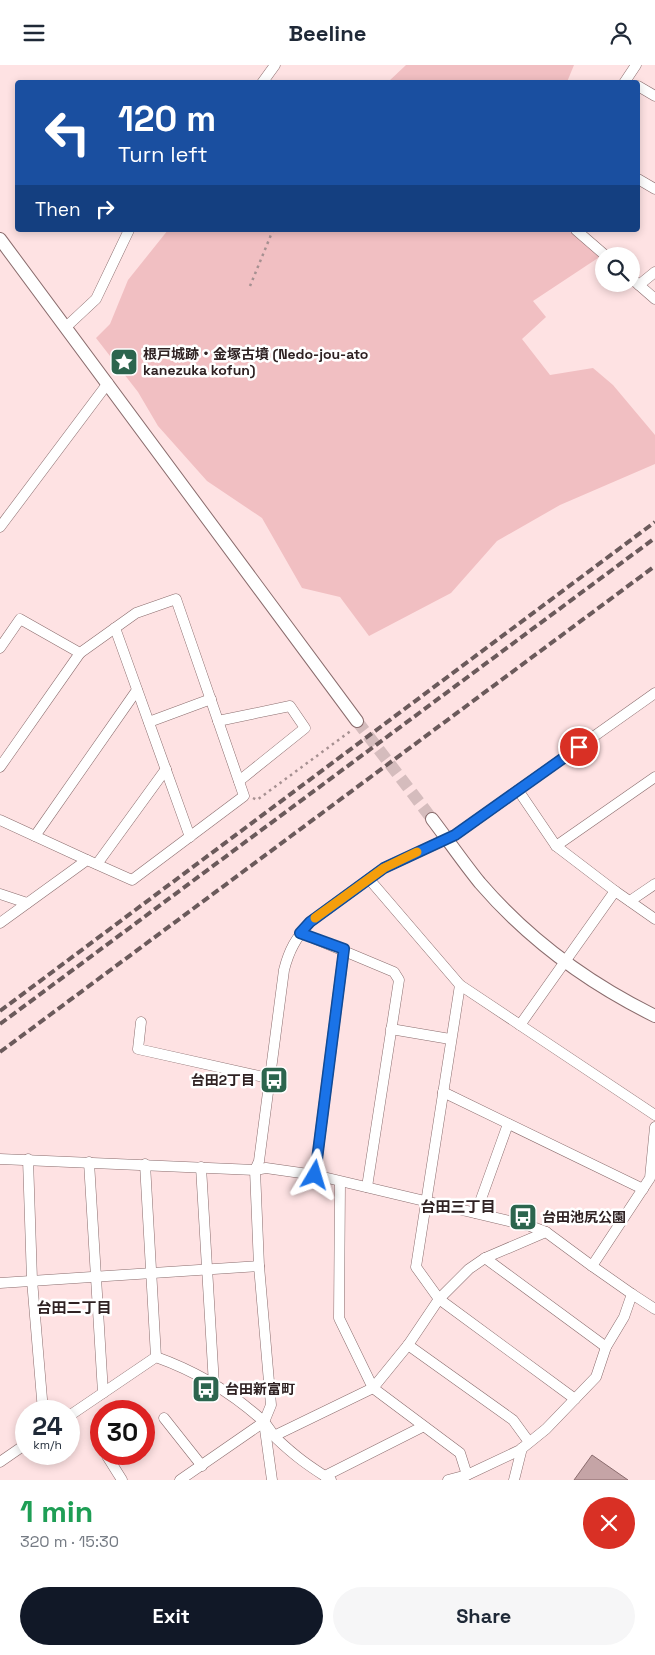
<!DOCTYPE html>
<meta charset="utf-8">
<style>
:root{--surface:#fff;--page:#f6f6f7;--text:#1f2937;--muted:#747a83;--accent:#111827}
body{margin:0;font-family:"Space Grotesk","Noto Sans JP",sans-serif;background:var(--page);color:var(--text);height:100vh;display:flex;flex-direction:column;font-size:19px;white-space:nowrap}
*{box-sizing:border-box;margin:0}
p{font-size:16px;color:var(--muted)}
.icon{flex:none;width:28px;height:28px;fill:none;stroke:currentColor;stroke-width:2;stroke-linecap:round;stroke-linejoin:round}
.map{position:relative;height:1415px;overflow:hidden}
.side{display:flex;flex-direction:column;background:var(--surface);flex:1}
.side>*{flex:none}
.guide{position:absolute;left:15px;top:15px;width:625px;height:152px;border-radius:5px;box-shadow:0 2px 8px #0003;background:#1a4fa0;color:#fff;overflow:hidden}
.buttons{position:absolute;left:595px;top:182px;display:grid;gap:10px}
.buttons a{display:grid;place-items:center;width:45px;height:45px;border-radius:50%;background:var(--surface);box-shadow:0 2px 8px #0003;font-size:25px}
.speed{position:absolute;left:15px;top:1335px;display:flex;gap:10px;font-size:25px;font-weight:700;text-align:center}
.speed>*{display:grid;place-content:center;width:65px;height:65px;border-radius:50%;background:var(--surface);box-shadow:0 2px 8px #0003;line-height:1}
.speed small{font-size:12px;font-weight:400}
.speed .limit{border:8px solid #d22;background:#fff;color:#111}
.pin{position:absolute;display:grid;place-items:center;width:42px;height:42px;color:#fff;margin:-21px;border:2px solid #fff;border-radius:50%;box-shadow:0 1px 5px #0007}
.me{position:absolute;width:55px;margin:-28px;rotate:7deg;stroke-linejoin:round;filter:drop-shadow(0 0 4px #0008)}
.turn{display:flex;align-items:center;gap:18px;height:105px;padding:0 20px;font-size:22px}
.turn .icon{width:65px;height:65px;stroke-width:2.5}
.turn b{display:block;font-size:35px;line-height:42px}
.then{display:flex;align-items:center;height:48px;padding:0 20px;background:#0003;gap:10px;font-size:19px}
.round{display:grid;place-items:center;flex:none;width:52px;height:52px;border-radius:26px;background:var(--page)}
.headline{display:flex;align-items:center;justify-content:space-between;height:85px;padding:0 20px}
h1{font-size:30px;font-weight:700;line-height:38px;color:#1e9e55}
.button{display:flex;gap:10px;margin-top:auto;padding:10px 20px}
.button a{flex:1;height:58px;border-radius:30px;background:var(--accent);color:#fff;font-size:20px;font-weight:700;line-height:58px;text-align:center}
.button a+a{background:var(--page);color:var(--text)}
header{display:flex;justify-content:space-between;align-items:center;height:65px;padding:0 20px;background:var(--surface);font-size:22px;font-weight:700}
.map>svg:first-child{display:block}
.green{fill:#f1bfc2}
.building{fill:#c5a4a6;stroke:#8a6b6d}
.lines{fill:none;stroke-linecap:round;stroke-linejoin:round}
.tertiary-tunnel{stroke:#d5bcbd;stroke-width:12;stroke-dasharray:12 6;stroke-linecap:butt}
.minor-casing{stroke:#8a6c6d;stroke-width:11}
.tertiary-casing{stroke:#8a6c6d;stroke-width:14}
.path{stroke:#a69091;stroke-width:2.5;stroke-dasharray:2.5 4;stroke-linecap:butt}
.minor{stroke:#fff;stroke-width:10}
.tertiary{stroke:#fff;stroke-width:12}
.rail{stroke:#6b5a5b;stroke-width:4;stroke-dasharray:8 4;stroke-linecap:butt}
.route-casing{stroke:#114b97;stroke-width:12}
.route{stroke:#1a73e8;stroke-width:9}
.slow{stroke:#f59e0b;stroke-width:9}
.labels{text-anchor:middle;stroke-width:5;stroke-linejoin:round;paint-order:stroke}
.poi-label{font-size:14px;font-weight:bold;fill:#2f2223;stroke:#fff;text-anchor:start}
.neighbourhood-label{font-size:15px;font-weight:bold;fill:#2f2223;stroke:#fff}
</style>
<header><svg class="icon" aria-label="menu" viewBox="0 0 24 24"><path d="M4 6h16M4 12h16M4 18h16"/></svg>Beeline<svg class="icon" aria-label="person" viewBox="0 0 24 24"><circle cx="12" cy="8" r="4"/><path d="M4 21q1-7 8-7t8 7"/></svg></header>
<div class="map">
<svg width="655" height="1415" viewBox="0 0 655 1415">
<rect width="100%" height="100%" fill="#fee2e3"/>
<g class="green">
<polygon points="406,0 574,0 567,17 388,17"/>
<polygon points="168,165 563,165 573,168 601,191 533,236 546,252 522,274 550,310 593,303 613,320 655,370 655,399 560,440 497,476 451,528 369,571 340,532 302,523 262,453 207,416 158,361 138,327 96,273 110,259 128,215"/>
</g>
<polygon class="building" points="592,1390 628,1415 574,1415"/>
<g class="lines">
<polyline class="tertiary-tunnel" points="357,656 432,754"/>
<defs>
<g id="minor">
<polyline points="262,18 275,0"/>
<polyline points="624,18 636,0"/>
<polyline points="638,21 655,31"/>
<polyline points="638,114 655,124"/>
<polyline points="576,165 606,191"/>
<polyline points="631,213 639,220 655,207"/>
<polyline points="639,220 655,234"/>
<polyline points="66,262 96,234 129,165"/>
<polyline points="0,462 108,318"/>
<polyline points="115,563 190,772"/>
<polyline points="0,583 20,554 80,588 136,548 176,534 244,731 132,815 87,795 0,858"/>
<polyline points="218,656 290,641 305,663 239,716"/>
<polyline points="149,657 211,634"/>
<polyline points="0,702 80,588"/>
<polyline points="518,725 556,781 615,826"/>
<polyline points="0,755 87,795"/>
<polyline points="35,771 137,625"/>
<polyline points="556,781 655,712"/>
<polyline points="97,799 166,704"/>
<polyline points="369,814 460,920 520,960"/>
<polyline points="0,829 27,838"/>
<polyline points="630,836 655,819"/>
<polyline points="655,854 615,826 520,960 655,1050"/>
<polyline points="301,868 394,907 399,915 367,1122"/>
<polyline points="460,920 416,1202 439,1234 575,1334"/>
<polyline points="141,957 138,984 268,1013"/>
<polyline points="391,964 450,974"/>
<polyline points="443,1027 643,1124"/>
<path d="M0 1094 255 1105 259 1096 284 905C289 885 296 873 310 857L384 803 455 770 655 628"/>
<polyline points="28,1094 32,1215 43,1346"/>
<polyline points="89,1097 103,1328"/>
<polyline points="145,1099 156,1292"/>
<polyline points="201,1102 214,1320"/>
<polyline points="315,1110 344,884"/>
<polyline points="340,1117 339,1253 373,1323 460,1388 467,1410"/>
<polyline points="476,1148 508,1059"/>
<polyline points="485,1193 606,1282"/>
<polyline points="592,1201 632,1229"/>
<polyline points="0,1218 259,1201"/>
<polyline points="408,1280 513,1355 529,1377"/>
<path d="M69 1351 156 1292C195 1306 231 1327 262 1355 268 1360 271 1368 276 1373 296 1392 309 1401 331 1415"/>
<polyline points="164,1353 202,1401"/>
<polyline points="274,1371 373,1323 408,1280 439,1234 469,1204 485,1193 546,1167 592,1201 650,1113 655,1062"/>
<polyline points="107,1391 122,1415"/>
<polyline points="0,1397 26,1379"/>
<polyline points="325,1411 422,1362"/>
<polyline points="180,1415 264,1357"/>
<polyline points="272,1415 264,1357 271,1340 259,1201 255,1105 266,1103 315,1110 530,1161 546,1167"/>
<polyline points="448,1415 467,1410 520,1385 546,1364 596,1312 606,1282 624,1252 632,1229 655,1244"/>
<polyline points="514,1415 522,1383"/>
</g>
<g id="tertiary">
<polyline points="0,174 357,656"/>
<path d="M432 754C448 775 463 797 480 818 529 875 588 918 655 951"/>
</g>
</defs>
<use href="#minor" class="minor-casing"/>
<use href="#tertiary" class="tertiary-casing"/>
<g class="path">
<polyline points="250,221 273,165"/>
<polyline points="253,733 257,735 352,665"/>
</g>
<use href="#minor" class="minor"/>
<use href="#tertiary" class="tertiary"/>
<g class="rail">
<polyline points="0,946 655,457"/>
<polyline points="0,959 655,473"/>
<polyline points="0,987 655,501"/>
</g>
</g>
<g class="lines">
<defs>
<polyline id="route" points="315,1110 344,884 300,868 310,857 384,803 455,770 579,682"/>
</defs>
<use href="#route" class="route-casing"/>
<use href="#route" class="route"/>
<polyline class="slow" points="315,853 384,803 417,787"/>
</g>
<defs>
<symbol id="sight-square" viewBox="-11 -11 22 22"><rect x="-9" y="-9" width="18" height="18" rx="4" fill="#2c654e" stroke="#fff"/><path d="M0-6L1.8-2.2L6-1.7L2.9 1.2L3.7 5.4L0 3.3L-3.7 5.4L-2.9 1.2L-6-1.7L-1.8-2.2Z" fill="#fff"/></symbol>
<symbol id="bus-square" viewBox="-11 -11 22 22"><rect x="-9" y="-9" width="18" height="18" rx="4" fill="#2c654e" stroke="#fff"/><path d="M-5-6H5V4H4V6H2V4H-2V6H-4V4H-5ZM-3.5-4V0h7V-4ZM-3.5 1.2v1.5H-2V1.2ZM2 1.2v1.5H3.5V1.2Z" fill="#fff"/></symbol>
</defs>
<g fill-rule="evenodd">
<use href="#sight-square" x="108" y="281" width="32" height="32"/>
<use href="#bus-square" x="258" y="999" width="32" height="32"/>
<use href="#bus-square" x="507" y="1136" width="32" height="32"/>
<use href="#bus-square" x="190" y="1308" width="32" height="32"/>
</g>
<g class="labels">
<g class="poi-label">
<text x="143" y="294">根戸城跡・金塚古墳 (Nedo-jou-ato<tspan x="143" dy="16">kanezuka kofun)</tspan></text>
<text x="255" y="1020" text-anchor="end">台田2丁目</text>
<text x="542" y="1157">台田池尻公園</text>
<text x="225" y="1329">台田新富町</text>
</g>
<g class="neighbourhood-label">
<text x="458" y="1147">台田三丁目</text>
<text x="74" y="1248">台田二丁目</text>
</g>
</g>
</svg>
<div class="buttons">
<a><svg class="icon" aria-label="search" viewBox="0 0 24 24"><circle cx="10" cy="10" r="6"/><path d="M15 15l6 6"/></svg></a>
</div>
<div class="speed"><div>24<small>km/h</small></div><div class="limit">30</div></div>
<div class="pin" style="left:579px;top:682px;background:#d93025"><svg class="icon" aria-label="arrive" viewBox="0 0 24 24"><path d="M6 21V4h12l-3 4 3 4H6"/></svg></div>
<svg class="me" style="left:315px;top:1110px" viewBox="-20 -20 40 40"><path d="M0-17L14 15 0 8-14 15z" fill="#1a73e8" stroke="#fff" stroke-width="4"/></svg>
<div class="guide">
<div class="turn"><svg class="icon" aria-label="left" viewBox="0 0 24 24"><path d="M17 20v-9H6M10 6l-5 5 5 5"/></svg><div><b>120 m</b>Turn left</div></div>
<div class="then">Then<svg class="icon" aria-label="right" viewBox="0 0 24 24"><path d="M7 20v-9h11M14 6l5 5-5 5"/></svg></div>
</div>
</div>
<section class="side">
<div class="headline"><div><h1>1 min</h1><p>320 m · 15:30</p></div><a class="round" style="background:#d93025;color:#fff"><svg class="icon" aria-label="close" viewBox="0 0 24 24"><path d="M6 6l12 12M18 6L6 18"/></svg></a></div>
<div class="button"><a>Exit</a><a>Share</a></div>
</section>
